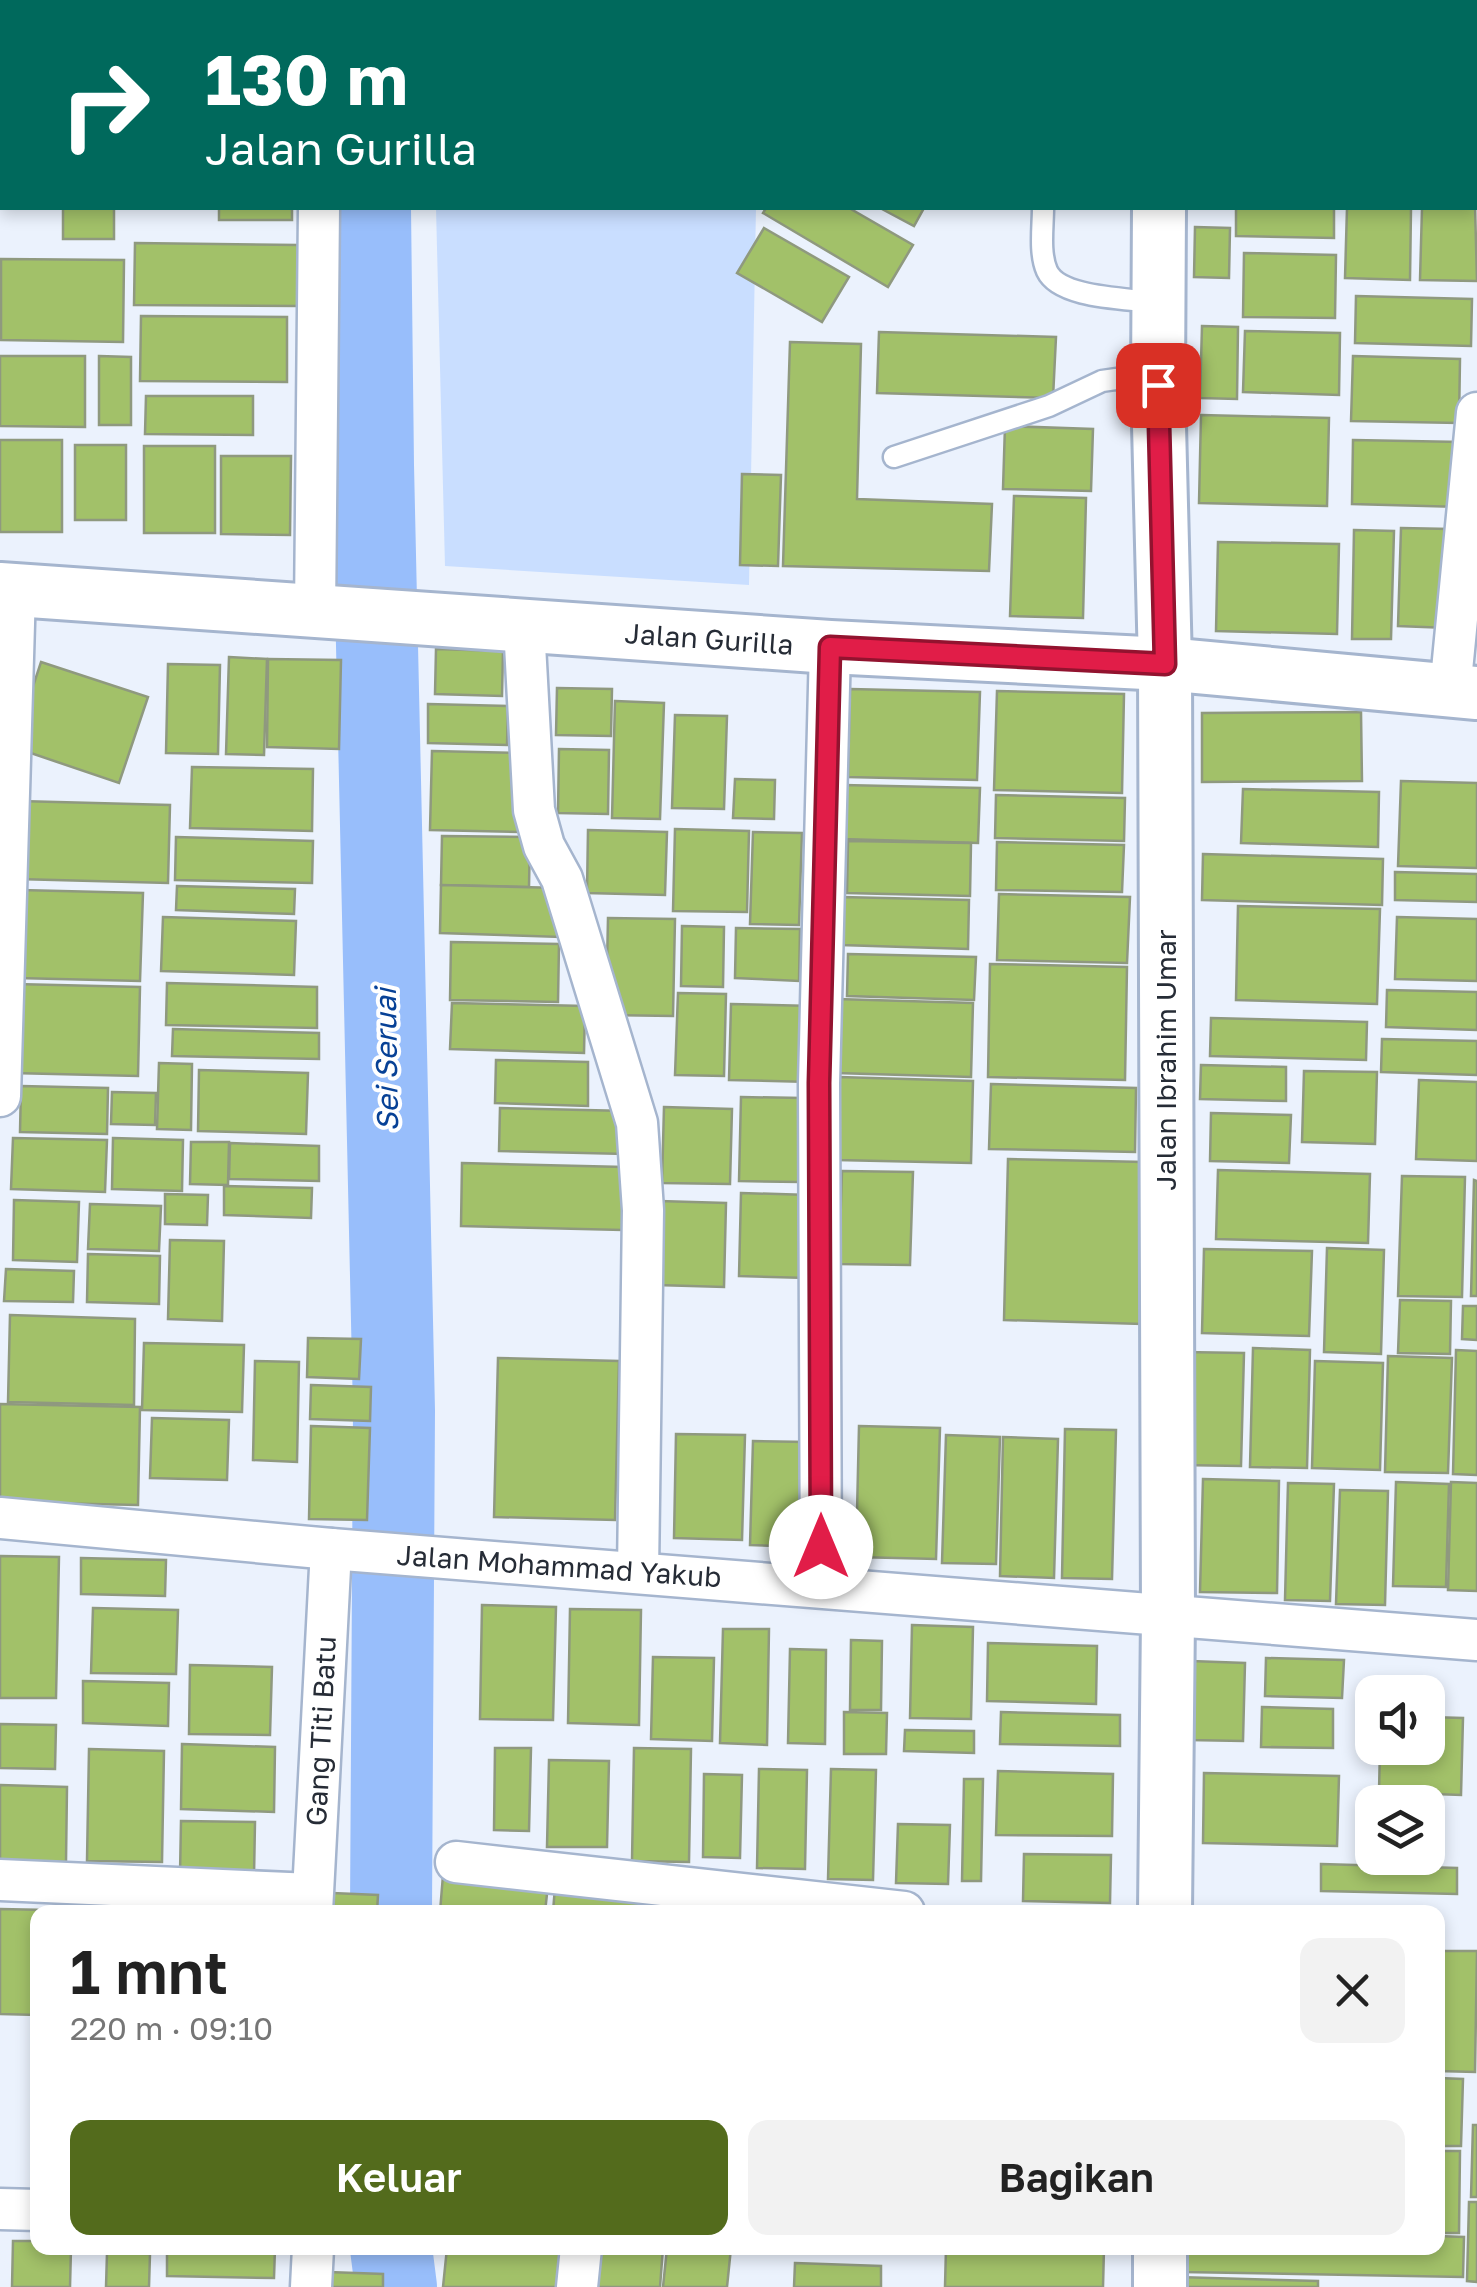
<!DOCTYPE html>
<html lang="id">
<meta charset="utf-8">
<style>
:root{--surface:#fff;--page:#f2f2f2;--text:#222;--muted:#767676;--accent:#536b1c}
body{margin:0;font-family:"Golos Text",sans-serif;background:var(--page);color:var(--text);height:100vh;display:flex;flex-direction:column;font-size:38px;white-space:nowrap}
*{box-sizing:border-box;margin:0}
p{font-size:32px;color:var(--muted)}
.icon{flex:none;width:55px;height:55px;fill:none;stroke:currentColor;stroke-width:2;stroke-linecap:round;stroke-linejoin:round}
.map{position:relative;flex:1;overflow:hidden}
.side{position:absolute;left:30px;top:1905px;width:1415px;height:350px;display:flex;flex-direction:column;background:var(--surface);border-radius:20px;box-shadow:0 5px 15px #0003}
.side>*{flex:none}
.banner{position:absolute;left:0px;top:0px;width:1478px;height:210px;box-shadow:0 5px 15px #0003;background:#00695c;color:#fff;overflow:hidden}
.controls{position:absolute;left:1355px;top:1675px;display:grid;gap:20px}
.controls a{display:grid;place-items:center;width:90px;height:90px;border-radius:20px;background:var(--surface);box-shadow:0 5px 15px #0003;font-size:50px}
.pin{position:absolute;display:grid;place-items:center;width:85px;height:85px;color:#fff;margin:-42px;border-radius:20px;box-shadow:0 5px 15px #0006}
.me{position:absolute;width:110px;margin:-55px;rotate:0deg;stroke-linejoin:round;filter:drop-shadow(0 0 8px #0008)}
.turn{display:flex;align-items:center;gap:35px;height:210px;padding:0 40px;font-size:45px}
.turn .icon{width:130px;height:130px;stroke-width:2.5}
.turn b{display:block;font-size:70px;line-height:85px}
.round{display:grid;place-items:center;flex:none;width:105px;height:105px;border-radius:20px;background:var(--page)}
.overview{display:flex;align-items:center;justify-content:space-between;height:170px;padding:0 40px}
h1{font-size:60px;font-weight:600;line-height:75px}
.primary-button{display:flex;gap:20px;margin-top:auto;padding:20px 40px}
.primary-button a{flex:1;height:115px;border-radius:20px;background:var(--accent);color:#fff;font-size:40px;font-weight:600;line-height:115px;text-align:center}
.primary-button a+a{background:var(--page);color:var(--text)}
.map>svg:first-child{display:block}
.green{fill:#c9deff}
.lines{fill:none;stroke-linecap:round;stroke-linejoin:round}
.river{stroke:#98befb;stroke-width:82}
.building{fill:#a2c169;stroke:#8f997f;stroke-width:2.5}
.service-casing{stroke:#a5b5ce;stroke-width:25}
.minor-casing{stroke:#a5b5ce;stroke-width:45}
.tertiary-casing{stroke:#a5b5ce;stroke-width:58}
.service{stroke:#fff;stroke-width:20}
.minor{stroke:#fff;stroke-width:40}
.tertiary{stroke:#fff;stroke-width:52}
.route-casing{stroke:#92132f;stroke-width:25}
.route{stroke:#e11d48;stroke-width:18}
.labels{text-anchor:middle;stroke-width:8;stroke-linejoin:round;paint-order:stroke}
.street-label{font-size:28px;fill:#262c36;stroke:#fff}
.water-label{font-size:30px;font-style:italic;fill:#074196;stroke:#fff}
</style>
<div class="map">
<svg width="1477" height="2287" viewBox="0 0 1477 2287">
<rect width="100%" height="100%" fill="#ebf2fd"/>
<polygon class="green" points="436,208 756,208 749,585 445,566"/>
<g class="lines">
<g class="river">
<polyline points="368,0 368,2"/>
<polyline points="370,208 373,465 394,1411 391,1912"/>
<polyline points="391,2248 396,2287"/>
</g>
</g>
<g class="building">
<polygon points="1203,0 1359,0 1203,2"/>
<rect x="0" y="12" width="2" height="143"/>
<polygon points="1475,38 1477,39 1477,170 1475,170"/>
<polygon points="1475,205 1477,281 1420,280 1422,208 1475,208"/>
<rect x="63" y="208" width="51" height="31"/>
<rect x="219" y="208" width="73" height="12"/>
<polygon points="766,208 849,208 913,245 888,287 763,213"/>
<polygon points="880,208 924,208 914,226"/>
<polygon points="1236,208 1334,208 1334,238 1236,236"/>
<polygon points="1347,208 1411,208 1410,280 1345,278"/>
<polygon points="1195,227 1230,228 1229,278 1194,277"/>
<polygon points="764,228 849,277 822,322 737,273"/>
<polygon points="135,243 298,245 298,306 134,305"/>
<polygon points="1244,253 1336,255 1335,318 1243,317"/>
<polygon points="1,259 124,260 123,342 1,340"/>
<polygon points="1356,296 1472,299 1471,346 1355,343"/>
<polygon points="141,316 287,317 287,382 140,381"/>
<polygon points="1202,326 1238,327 1237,399 1200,398"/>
<polygon points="1245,331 1340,333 1339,395 1243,392"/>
<polygon points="879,332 1056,337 1053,398 877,393"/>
<polygon points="790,342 861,344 857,499 992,504 989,571 783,566"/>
<polygon points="0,356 85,356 85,427 0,426"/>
<polygon points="99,356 131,357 131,425 99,425"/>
<polygon points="1353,356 1460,359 1459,423 1351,421"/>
<polygon points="146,396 253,396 253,435 145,434"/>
<polygon points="1201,415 1329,418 1327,506 1199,503"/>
<polygon points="1005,426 1093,429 1091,491 1003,489"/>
<rect x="0" y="440" width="62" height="92"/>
<polygon points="1353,440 1462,442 1461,507 1352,504"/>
<rect x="75" y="445" width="51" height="75"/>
<rect x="144" y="446" width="71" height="87"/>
<polygon points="221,456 291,456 290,535 221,534"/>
<polygon points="742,474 781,475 778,566 740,565"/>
<polygon points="1014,496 1086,498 1083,618 1010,616"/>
<polygon points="1401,528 1450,529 1448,628 1398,626"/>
<polygon points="1354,530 1394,531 1391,639 1352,639"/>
<polygon points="1218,542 1339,544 1337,634 1216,631"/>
<polygon points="436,649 503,651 502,696 435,694"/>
<polygon points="229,657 267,659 264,755 226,754"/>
<polygon points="268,659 341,660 339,749 267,747"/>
<polygon points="41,662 148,697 119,783 13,747"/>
<polygon points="168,664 220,665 218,754 166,753"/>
<polygon points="557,688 612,689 611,736 556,735"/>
<polygon points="850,689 980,692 977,780 848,777"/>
<polygon points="997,691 1124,694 1122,793 994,790"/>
<polygon points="615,701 664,703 660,819 612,818"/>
<polygon points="428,704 508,706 507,745 428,743"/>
<polygon points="1361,712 1362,781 1202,782 1202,713"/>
<polygon points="675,715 727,716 724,809 672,808"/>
<polygon points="559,749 609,750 608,814 558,813"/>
<polygon points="432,751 521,753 519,832 430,830"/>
<polygon points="192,767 313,769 312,831 190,828"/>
<polygon points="735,779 775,780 774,819 733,818"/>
<polygon points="1401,781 1477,783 1477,868 1398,866"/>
<polygon points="843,785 980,788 978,843 842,839"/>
<polygon points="1243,789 1379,792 1378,847 1241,843"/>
<polygon points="996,795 1125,798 1124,841 995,838"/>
<polygon points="19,801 170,805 168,883 17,879"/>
<polygon points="675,829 749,831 747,912 673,911"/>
<polygon points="588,830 667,832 665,895 587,893"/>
<polygon points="753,832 802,833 799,925 750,924"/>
<polygon points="442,836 530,837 529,887 441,885"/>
<polygon points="176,837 313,841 312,883 175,880"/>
<polygon points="848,841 971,843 970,896 847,893"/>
<polygon points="997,842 1124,845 1122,892 996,890"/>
<polygon points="1203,854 1383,859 1382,905 1202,900"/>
<polygon points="1395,872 1477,874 1477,902 1395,900"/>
<polygon points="441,885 562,888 561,937 440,933"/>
<polygon points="177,886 295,889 294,914 176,910"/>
<polygon points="20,890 143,893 140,981 17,978"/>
<polygon points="999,894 1130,897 1127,963 997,960"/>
<polygon points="842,897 969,900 968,949 841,945"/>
<polygon points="1238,906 1380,909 1377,1004 1236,1000"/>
<polygon points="163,917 296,921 294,975 161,971"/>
<polygon points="1397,917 1477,919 1477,981 1395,979"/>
<polygon points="608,918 675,919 673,1016 606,1015"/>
<polygon points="682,926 724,927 723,987 681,986"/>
<polygon points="736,928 800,929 799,981 735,978"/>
<polygon points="451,942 559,944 558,1002 450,1000"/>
<polygon points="848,954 976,957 974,1000 847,996"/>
<polygon points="990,964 1127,967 1125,1080 988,1077"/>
<polygon points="167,983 317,987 317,1028 166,1025"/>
<polygon points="15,984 140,987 138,1076 12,1073"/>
<polygon points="1387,990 1477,992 1477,1030 1386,1027"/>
<polygon points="678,993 726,994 724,1076 675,1075"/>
<polygon points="837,999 973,1003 971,1077 836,1073"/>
<polygon points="452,1003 585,1006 584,1053 450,1049"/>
<polygon points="731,1004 812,1006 810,1082 729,1080"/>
<polygon points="1211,1018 1367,1022 1366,1060 1210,1056"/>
<polygon points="173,1029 319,1033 319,1059 172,1056"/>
<polygon points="1382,1039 1477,1041 1477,1075 1381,1072"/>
<polygon points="496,1060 588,1062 588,1106 495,1103"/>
<polygon points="159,1063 192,1064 191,1130 157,1129"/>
<polygon points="1201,1065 1286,1067 1286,1101 1200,1099"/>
<polygon points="199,1070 308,1073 306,1134 198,1131"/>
<polygon points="1304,1071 1377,1072 1375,1144 1302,1142"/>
<polygon points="839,1077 973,1081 971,1163 837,1160"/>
<polygon points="1419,1080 1477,1082 1477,1161 1416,1159"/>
<polygon points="991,1084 1136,1088 1135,1152 989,1149"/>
<polygon points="21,1086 108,1088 107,1134 20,1132"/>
<polygon points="112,1092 156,1093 155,1125 111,1124"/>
<polygon points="741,1097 802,1098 800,1182 739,1181"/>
<polygon points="664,1107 732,1109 730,1184 662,1183"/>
<polygon points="500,1108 627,1111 626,1154 499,1151"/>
<polygon points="1211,1113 1291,1115 1289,1163 1210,1161"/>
<polygon points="13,1138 107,1140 105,1192 11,1189"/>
<polygon points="113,1138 183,1140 182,1191 112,1189"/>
<polygon points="191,1142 229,1142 228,1185 190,1184"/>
<polygon points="230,1143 319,1146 319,1181 229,1179"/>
<polygon points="1008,1159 1145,1162 1142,1324 1004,1320"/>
<polygon points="462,1163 624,1167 622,1230 461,1226"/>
<polygon points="1218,1170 1370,1174 1368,1243 1216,1239"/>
<polygon points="842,1171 913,1172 910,1265 839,1264"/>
<polygon points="1402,1176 1465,1177 1462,1297 1398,1296"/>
<polygon points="1474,1180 1477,1181 1477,1296 1471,1296"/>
<polygon points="224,1186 312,1188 311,1218 224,1215"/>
<polygon points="741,1193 809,1195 807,1278 739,1276"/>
<polygon points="165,1194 208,1195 207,1225 165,1224"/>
<polygon points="14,1200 79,1202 77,1262 13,1260"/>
<polygon points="659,1201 726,1203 724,1287 657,1285"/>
<polygon points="90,1204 161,1206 159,1251 88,1249"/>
<polygon points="170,1240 224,1241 222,1321 168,1319"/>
<polygon points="1327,1248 1384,1250 1381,1354 1324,1352"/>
<polygon points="1204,1249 1312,1251 1309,1336 1202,1333"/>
<polygon points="88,1254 160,1256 159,1304 87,1302"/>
<polygon points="6,1269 74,1271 73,1302 4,1301"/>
<polygon points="1400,1300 1451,1301 1450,1354 1398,1353"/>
<polygon points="1463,1306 1477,1306 1477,1340 1462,1339"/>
<polygon points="10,1315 135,1319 134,1405 8,1402"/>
<polygon points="308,1338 361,1339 359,1379 307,1377"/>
<polygon points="144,1343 244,1345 242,1412 142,1410"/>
<polygon points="1253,1348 1310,1350 1307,1468 1250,1467"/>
<polygon points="1456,1350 1477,1351 1477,1475 1453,1474"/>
<polygon points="1183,1352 1244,1353 1241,1466 1181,1465"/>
<polygon points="1388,1356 1452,1358 1448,1473 1385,1472"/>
<polygon points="498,1358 619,1361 615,1520 494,1517"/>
<polygon points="255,1361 299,1362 297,1462 253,1460"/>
<polygon points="1315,1361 1383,1363 1380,1470 1312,1468"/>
<polygon points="311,1385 371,1387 370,1421 310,1419"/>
<polygon points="0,1404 140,1407 138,1505 0,1502"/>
<polygon points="152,1418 229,1420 227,1480 150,1478"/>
<polygon points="311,1426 370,1428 367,1520 309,1519"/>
<polygon points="859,1426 940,1428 936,1559 856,1557"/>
<polygon points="1065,1429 1116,1430 1112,1579 1062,1578"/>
<polygon points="676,1434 745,1435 742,1540 674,1538"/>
<polygon points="946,1435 1000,1437 996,1564 942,1563"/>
<polygon points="1003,1437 1058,1439 1054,1578 1000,1576"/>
<polygon points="753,1441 809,1442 806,1547 750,1545"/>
<polygon points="1203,1479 1279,1481 1277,1593 1200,1592"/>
<polygon points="1396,1482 1449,1484 1446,1587 1393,1586"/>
<polygon points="1451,1482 1477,1483 1477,1591 1448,1590"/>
<polygon points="1288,1483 1334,1484 1330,1601 1285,1600"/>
<polygon points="1340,1490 1388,1491 1385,1605 1336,1604"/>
<polygon points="0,1556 59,1557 56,1698 0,1698"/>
<polygon points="81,1558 166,1560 165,1596 81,1594"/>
<polygon points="482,1605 556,1607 553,1720 480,1719"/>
<polygon points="93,1608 178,1610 176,1674 91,1673"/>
<polygon points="570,1609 641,1610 639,1725 568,1723"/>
<polygon points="912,1625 973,1627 971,1719 910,1718"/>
<polygon points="723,1629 769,1629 767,1745 720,1743"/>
<polygon points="851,1640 882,1641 881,1710 850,1710"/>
<polygon points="988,1643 1097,1646 1096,1704 987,1701"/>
<polygon points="790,1649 826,1650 825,1744 788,1743"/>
<polygon points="653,1657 714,1658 712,1741 651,1739"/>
<polygon points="1266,1658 1344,1660 1342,1698 1265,1696"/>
<polygon points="1191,1661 1245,1663 1243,1741 1189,1740"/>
<polygon points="190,1665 272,1667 270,1735 189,1734"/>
<polygon points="83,1681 169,1683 168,1726 83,1723"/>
<polygon points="1262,1707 1333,1709 1333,1748 1261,1747"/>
<polygon points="844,1712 887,1713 886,1754 844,1754"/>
<polygon points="1001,1712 1120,1715 1120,1746 1000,1744"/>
<polygon points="1428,1717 1463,1718 1461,1795 1379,1792 1380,1748 1428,1748"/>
<polygon points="0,1724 56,1725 55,1769 0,1768"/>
<polygon points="905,1730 974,1731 974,1753 904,1751"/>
<polygon points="182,1744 275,1747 274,1812 181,1809"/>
<polygon points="495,1748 531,1748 529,1831 494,1830"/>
<polygon points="634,1748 691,1749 689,1862 632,1861"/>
<polygon points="89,1749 164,1751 162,1862 87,1861"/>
<polygon points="549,1760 609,1761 607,1847 547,1847"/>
<polygon points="759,1769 807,1770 805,1869 757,1868"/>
<polygon points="831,1769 876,1770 873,1880 828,1879"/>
<polygon points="998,1771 1113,1774 1112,1836 996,1835"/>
<polygon points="1204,1773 1339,1776 1337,1846 1203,1843"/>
<polygon points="704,1774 742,1775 740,1858 703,1857"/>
<polygon points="964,1779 983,1779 981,1881 962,1881"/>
<polygon points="0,1785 67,1787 66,1862 0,1861"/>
<polygon points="181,1821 255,1822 254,1876 180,1874"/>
<polygon points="898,1824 950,1825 948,1884 896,1883"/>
<polygon points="1024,1854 1111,1855 1110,1903 1023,1901"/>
<polygon points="1321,1864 1457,1868 1457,1894 1321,1891"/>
<polygon points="443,1875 548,1885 545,1912 440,1912"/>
<polygon points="555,1887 646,1895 644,1912 553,1912"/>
<polygon points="332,1893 378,1895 377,1912 331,1912"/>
<polygon points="657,1897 760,1912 655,1912"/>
<polygon points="0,1909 49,1910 38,1912 38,2015 0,2014"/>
<polygon points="1438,1951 1477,1951 1475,2072 1438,2071"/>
<polygon points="1438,2078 1463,2079 1461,2146 1438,2146"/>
<polygon points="1473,2125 1477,2125 1477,2197 1471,2197"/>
<polygon points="1438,2151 1460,2151 1459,2233 1438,2233"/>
<polygon points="1469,2202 1477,2202 1477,2282 1467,2281"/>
<polygon points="1438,2236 1464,2237 1463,2277 1183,2272 1183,2248 1438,2248"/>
<polygon points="13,2241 38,2241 38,2248 71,2248 70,2287 12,2287"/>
<polygon points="167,2248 275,2248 274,2278 167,2276"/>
<polygon points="447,2248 565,2248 562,2287 443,2287"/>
<polygon points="589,2248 663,2248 660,2287 585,2287"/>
<polygon points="667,2248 731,2248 727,2287 663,2287"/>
<polygon points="946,2248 1104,2248 1103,2287 945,2287"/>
<polygon points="107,2253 150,2254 149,2287 106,2287"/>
<polygon points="795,2263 881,2266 881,2287 794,2287"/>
<polygon points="328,2272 383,2274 383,2287 328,2287"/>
<polygon points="1177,2277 1318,2281 1318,2287 1177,2287"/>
</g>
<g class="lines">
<defs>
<g id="service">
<path d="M1043 208C1043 227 1039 253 1047 271 1060 299 1129 298 1158 303"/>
<polyline points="894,457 1049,406 1102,381 1116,379 1158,385"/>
</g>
<g id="minor">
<polyline points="319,0 319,2"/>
<polyline points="315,612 319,208"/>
<polyline points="524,626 534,810 544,846 562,879 637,1123 643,1210 638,1572"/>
<polyline points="1450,691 1477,413"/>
<polyline points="0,1096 15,590"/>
<polyline points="0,1518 331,1549 1477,1640"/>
<polyline points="821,1586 819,1083 830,647"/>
<polyline points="456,1862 904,1912"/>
<polyline points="0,1880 312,1894"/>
<polyline points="312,1912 331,1549"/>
<polyline points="0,2209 38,2210"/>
<polyline points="311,2287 313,2248"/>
<polyline points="577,2287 581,2248"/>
</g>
<g id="tertiary">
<polyline points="1160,2 1160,0"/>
<polyline points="1159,208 1158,385 1165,664 1168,1616 1165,1912"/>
<polyline points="0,589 830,647 1165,664 1477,693"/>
<polyline points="1160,2287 1160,2248"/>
</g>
</defs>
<use href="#service" class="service-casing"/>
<use href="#minor" class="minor-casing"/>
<use href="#tertiary" class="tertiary-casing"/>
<use href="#service" class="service"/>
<use href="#minor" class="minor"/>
<use href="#tertiary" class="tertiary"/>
</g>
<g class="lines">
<defs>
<polyline id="route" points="821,1547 819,1083 830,647 1165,664 1158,385"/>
</defs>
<use href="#route" class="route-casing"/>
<use href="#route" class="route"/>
</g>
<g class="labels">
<g class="street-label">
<text transform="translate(709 639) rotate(4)" y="10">Jalan Gurilla</text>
<text transform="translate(1166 1060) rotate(-90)" y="10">Jalan Ibrahim Umar</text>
<text transform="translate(559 1566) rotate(4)" y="10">Jalan Mohammad Yakub</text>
<text transform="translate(321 1731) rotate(-87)" y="10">Gang Titi Batu</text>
</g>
<g class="water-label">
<text transform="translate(387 1060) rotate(-91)" y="10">Sei Seruai</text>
</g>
</g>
</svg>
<div class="controls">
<a><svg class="icon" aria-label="sound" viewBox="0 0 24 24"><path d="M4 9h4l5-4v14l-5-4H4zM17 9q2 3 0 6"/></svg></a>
<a><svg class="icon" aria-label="layers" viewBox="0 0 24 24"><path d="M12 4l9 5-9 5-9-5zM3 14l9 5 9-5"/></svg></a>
</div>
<div class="pin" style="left:1158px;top:385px;background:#d93025"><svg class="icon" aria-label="arrive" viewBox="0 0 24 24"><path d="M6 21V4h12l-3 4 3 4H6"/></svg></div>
<svg class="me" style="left:821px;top:1547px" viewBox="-20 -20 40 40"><circle r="19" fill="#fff"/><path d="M0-13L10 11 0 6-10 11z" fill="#e11d48"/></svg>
<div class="banner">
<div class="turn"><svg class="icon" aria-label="right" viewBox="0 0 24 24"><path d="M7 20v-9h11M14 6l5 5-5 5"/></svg><div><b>130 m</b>Jalan Gurilla</div></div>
</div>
<section class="side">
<div class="overview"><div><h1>1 mnt</h1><p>220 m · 09:10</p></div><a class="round"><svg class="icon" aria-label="close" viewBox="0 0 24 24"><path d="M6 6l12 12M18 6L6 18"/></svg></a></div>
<div class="primary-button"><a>Keluar</a><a>Bagikan</a></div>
</section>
</div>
